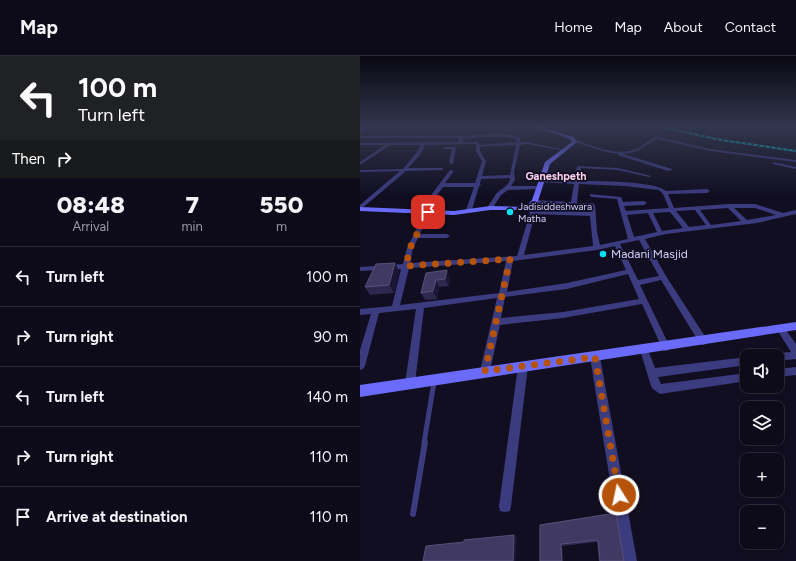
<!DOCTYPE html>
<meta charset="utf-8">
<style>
:root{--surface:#0d0a19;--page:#1b1826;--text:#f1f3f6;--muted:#9a9aa2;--line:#2d2b38}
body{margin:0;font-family:Figtree,sans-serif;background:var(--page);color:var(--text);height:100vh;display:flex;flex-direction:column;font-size:15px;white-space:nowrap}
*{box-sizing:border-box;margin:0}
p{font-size:13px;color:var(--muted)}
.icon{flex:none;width:22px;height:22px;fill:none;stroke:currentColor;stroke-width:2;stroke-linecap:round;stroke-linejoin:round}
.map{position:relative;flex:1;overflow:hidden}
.side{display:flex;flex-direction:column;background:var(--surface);width:360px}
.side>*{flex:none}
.banner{background:#202124;color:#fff;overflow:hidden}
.tools{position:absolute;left:380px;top:293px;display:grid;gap:8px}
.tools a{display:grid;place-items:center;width:44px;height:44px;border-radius:8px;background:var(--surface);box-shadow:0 2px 6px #0003,0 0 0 1px var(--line);font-size:20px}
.pin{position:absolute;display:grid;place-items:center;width:34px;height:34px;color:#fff;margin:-17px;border-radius:8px;box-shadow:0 2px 6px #0006}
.me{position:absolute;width:44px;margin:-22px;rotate:350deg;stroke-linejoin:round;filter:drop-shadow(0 0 3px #0008)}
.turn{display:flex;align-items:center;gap:14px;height:84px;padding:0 12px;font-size:18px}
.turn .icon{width:52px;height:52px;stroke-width:2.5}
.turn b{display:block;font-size:28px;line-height:34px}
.then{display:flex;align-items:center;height:38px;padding:0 12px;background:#0003;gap:8px;font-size:15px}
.eta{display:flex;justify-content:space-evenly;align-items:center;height:68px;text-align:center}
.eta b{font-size:24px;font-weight:800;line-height:28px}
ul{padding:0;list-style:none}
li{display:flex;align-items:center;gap:12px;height:60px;padding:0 12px;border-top:1px solid var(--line)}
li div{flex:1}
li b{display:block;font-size:15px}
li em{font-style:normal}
header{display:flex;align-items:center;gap:24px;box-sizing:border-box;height:56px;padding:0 20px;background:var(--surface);border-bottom:1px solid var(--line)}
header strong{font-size:19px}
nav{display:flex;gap:22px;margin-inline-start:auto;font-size:14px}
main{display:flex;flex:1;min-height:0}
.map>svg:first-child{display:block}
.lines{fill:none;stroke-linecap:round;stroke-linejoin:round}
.lane-far2{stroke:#3b3b7f;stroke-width:2}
.lane-far1{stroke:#3b3b7f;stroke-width:5}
.lane{stroke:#3b3b7f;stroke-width:6}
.street{fill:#3b3b7f;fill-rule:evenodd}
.secondary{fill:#6a6bfa;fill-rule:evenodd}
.rail-casing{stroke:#08e1f2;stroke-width:2}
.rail{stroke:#110e21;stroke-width:1;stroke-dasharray:3;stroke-linecap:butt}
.wall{fill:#2e284f}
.shaded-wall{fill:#1b1635}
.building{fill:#403a62;stroke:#57517a}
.route{stroke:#b45309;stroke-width:7;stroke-dasharray:0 12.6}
.poi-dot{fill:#08e1f2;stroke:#110e21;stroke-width:1.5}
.labels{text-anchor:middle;stroke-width:3.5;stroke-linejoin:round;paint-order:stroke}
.far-poi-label{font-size:10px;fill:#d4d0fd;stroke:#110e21;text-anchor:start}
.far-neighbourhood-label{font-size:11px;font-weight:bold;fill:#fed2ef;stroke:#110e21}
.poi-label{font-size:12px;fill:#d4d0fd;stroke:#110e21;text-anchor:start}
</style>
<header>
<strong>Map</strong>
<nav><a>Home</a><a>Map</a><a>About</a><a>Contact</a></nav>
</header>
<main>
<section class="side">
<div class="banner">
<div class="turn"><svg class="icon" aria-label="left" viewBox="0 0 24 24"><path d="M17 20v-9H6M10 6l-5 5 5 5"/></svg><div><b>100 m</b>Turn left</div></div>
<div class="then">Then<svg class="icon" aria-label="right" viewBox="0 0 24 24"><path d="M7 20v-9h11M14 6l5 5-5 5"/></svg></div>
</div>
<div class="eta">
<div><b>08:48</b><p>Arrival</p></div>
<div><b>7</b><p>min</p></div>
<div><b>550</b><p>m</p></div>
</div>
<ul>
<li><svg class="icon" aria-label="left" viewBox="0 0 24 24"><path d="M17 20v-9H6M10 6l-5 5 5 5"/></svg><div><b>Turn left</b></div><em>100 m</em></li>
<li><svg class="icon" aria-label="right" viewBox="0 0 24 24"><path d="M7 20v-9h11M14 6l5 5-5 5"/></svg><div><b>Turn right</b></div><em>90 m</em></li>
<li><svg class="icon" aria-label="left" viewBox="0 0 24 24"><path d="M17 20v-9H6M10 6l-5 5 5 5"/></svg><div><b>Turn left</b></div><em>140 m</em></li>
<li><svg class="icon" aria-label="right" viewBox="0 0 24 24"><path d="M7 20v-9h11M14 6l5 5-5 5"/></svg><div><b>Turn right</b></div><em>110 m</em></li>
<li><svg class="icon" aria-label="arrive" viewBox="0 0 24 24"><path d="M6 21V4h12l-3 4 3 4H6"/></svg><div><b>Arrive at destination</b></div><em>110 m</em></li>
</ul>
</section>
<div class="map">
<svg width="436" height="505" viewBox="0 0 436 505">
<rect width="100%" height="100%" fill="#110e21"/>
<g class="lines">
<path class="lane-far2" d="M215 85C234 91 257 102 277 94 284 91 291 82 299 82"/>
<polyline class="lane-far1" points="64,387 74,326"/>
<polyline class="lane" points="53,458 65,386"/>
<g class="street">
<path d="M131 78H148L160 81V86H167L206 94 204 95 167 88 160 89 154 116 155 124 151 130H178L181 132 180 133 148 134 141 139 132 153 130 154 127 152C130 147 133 143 136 138 141 132 150 130 150 122L121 123 120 128 121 129 119 130 112 154 109 156 106 154 114 131H83L64 156 62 157 59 155 90 114 94 115 85 127H115L122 105 116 95V88L65 89 60 99 48 112H83V114L46 115 0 154V149L40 115 0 116V114L43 113 56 97 61 89H30L0 109V106L25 89H0V87L98 86 99 82H0V80H104ZM121 81H148L157 83 156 86 120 89 118 86H102L103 83ZM156 89 150 119 122 120 126 105 120 95V91Z"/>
<polygon points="299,81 350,93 436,104 436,106 350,95 298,83"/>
<polygon points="85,91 94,91 96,92 93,108 89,107 92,93 84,93"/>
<polygon points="260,97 312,113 312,114 308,115 258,99 258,97"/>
<polygon points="413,106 436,111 436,113 413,108"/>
<path d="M218 110 258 112 291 120 289 121 258 114 221 112 219 125C236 125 296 125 306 135L347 133 350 135 347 137 308 138 314 152 369 148H395L423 157 436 154V158L397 167 306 178 285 183 306 220 346 282 347 285 346 288 343 289 340 288 301 224 280 229 310 291 309 294 306 295 303 294 282 248 203 262 140 269 130 315 128 318 125 319 122 318 120 315 137 242 64 252 55 327 53 330 50 331 47 330 45 327 56 253 19 257 5 310 3 313 0 314V294L11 258 0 259V253L32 250 41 213 0 215V211L43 208 47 192 65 156 68 154 71 156 60 178H87L90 180 87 182H58L53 192 50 207 157 200 170 157 166 154V152H170L174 154 230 156 229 151 174 148 171 146 174 144 211 146 214 128 181 126 179 125 181 124 214 125 216 113ZM219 128 265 130 299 134 303 138 309 152 266 155 264 150 284 149 287 147 284 145 263 146 261 141 230 138V140L232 141 257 143 268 183 240 189 237 176 235 149 232 147H217ZM368 152 381 165 351 169 340 154ZM374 152H395L416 159 387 164ZM335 154 346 169 329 171 316 155ZM310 156 323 172 302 175 293 157ZM288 157 297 176 274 181 267 159ZM175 158 230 160 233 190 164 199ZM279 184 299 220 278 224 260 188ZM255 190 266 214 207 227 147 236 153 205 237 194ZM146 205 139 237 40 249 49 212ZM268 218 279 243 203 256 141 262 145 241 207 233Z"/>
<polygon points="420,269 423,270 436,288 436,303 417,305 417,300 413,300 417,297 431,296 416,272 417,270"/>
<polygon points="284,290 287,291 288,294 295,312 387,301 387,309 298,321 301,328 387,317 387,325 300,338 293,333 291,330 280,294 281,291"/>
<polygon points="235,297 238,298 240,301 277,505 263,505 230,301 232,298"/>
<polygon points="163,306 166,307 168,310 151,450 150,455 145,456 140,455 139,450 158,310 160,307"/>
<polygon points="436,311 436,319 417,321 417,313"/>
</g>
<g class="secondary">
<polygon points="8,70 13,70 0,76 0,73"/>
<polygon points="130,70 160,70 158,71"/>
<polygon points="172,70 178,70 214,81 217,86 190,108 178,145 170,154 130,154 94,159 0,155 0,151 94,155 130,150 166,151 172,144 185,106 212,86 210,83"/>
<polygon points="436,266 436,274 0,341 0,329"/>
</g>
<defs>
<polyline id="rail" points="297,70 361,84 436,95"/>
</defs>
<use href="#rail" class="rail-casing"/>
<use href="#rail" class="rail"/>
</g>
<g class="wall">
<polygon points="359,70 381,70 376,73"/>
<polygon points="35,207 39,215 34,237 10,239 5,231"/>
<polygon points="66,217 90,222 89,230 79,231 77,243 65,244 61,237"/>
<polygon points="256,457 264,505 239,505 237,486 202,490 203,505 180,505 180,469"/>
</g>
<g class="shaded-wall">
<polygon points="377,70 381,70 376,73"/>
<polygon points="35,207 39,215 34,237 29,229"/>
<polygon points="87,214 90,222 89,230 85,223"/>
<polygon points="76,224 79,231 77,243 73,235"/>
<polygon points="154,479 157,481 156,505 153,505"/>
<polygon points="201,488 202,490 203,505 202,505"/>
</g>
<g class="building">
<polygon points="35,207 29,229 5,231 16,208"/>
<polygon points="87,214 85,223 76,224 73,235 61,237 66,217"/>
<polygon points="256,457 264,505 240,505 238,484 201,488 202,505 180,505 180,469"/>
<polygon points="154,479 153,505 63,505 66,490 104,486 104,484"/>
</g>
<linearGradient id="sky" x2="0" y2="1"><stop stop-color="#090812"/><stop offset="0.5" stop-color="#32364e"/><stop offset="1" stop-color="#32364e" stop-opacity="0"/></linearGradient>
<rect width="436" height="140" fill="url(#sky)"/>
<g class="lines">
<polyline class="route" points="68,156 50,192 46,210 150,203 125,315 235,301 259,439"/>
</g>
<g class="poi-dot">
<circle cx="150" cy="156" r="4"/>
<circle cx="243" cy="198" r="4"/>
</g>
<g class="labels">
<g class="far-poi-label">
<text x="158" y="154">Jadisiddeshwara<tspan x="158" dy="12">Matha</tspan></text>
</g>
<g class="far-neighbourhood-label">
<text x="196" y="124">Ganeshpeth</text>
</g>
<g class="poi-label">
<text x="251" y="202">Madani Masjid</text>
</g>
</g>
</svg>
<div class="tools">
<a><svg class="icon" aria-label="sound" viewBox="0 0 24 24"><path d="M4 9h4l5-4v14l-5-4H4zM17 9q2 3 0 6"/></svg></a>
<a><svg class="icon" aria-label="layers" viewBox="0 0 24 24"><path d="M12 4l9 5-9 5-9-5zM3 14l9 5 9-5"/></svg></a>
<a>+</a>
<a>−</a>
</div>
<div class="pin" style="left:68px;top:156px;background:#d93025"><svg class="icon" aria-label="arrive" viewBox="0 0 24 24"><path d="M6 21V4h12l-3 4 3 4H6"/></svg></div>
<svg class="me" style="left:259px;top:439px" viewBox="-20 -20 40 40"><circle r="17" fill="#b45309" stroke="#fff" stroke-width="3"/><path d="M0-11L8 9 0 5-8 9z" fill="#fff"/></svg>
</div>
</main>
